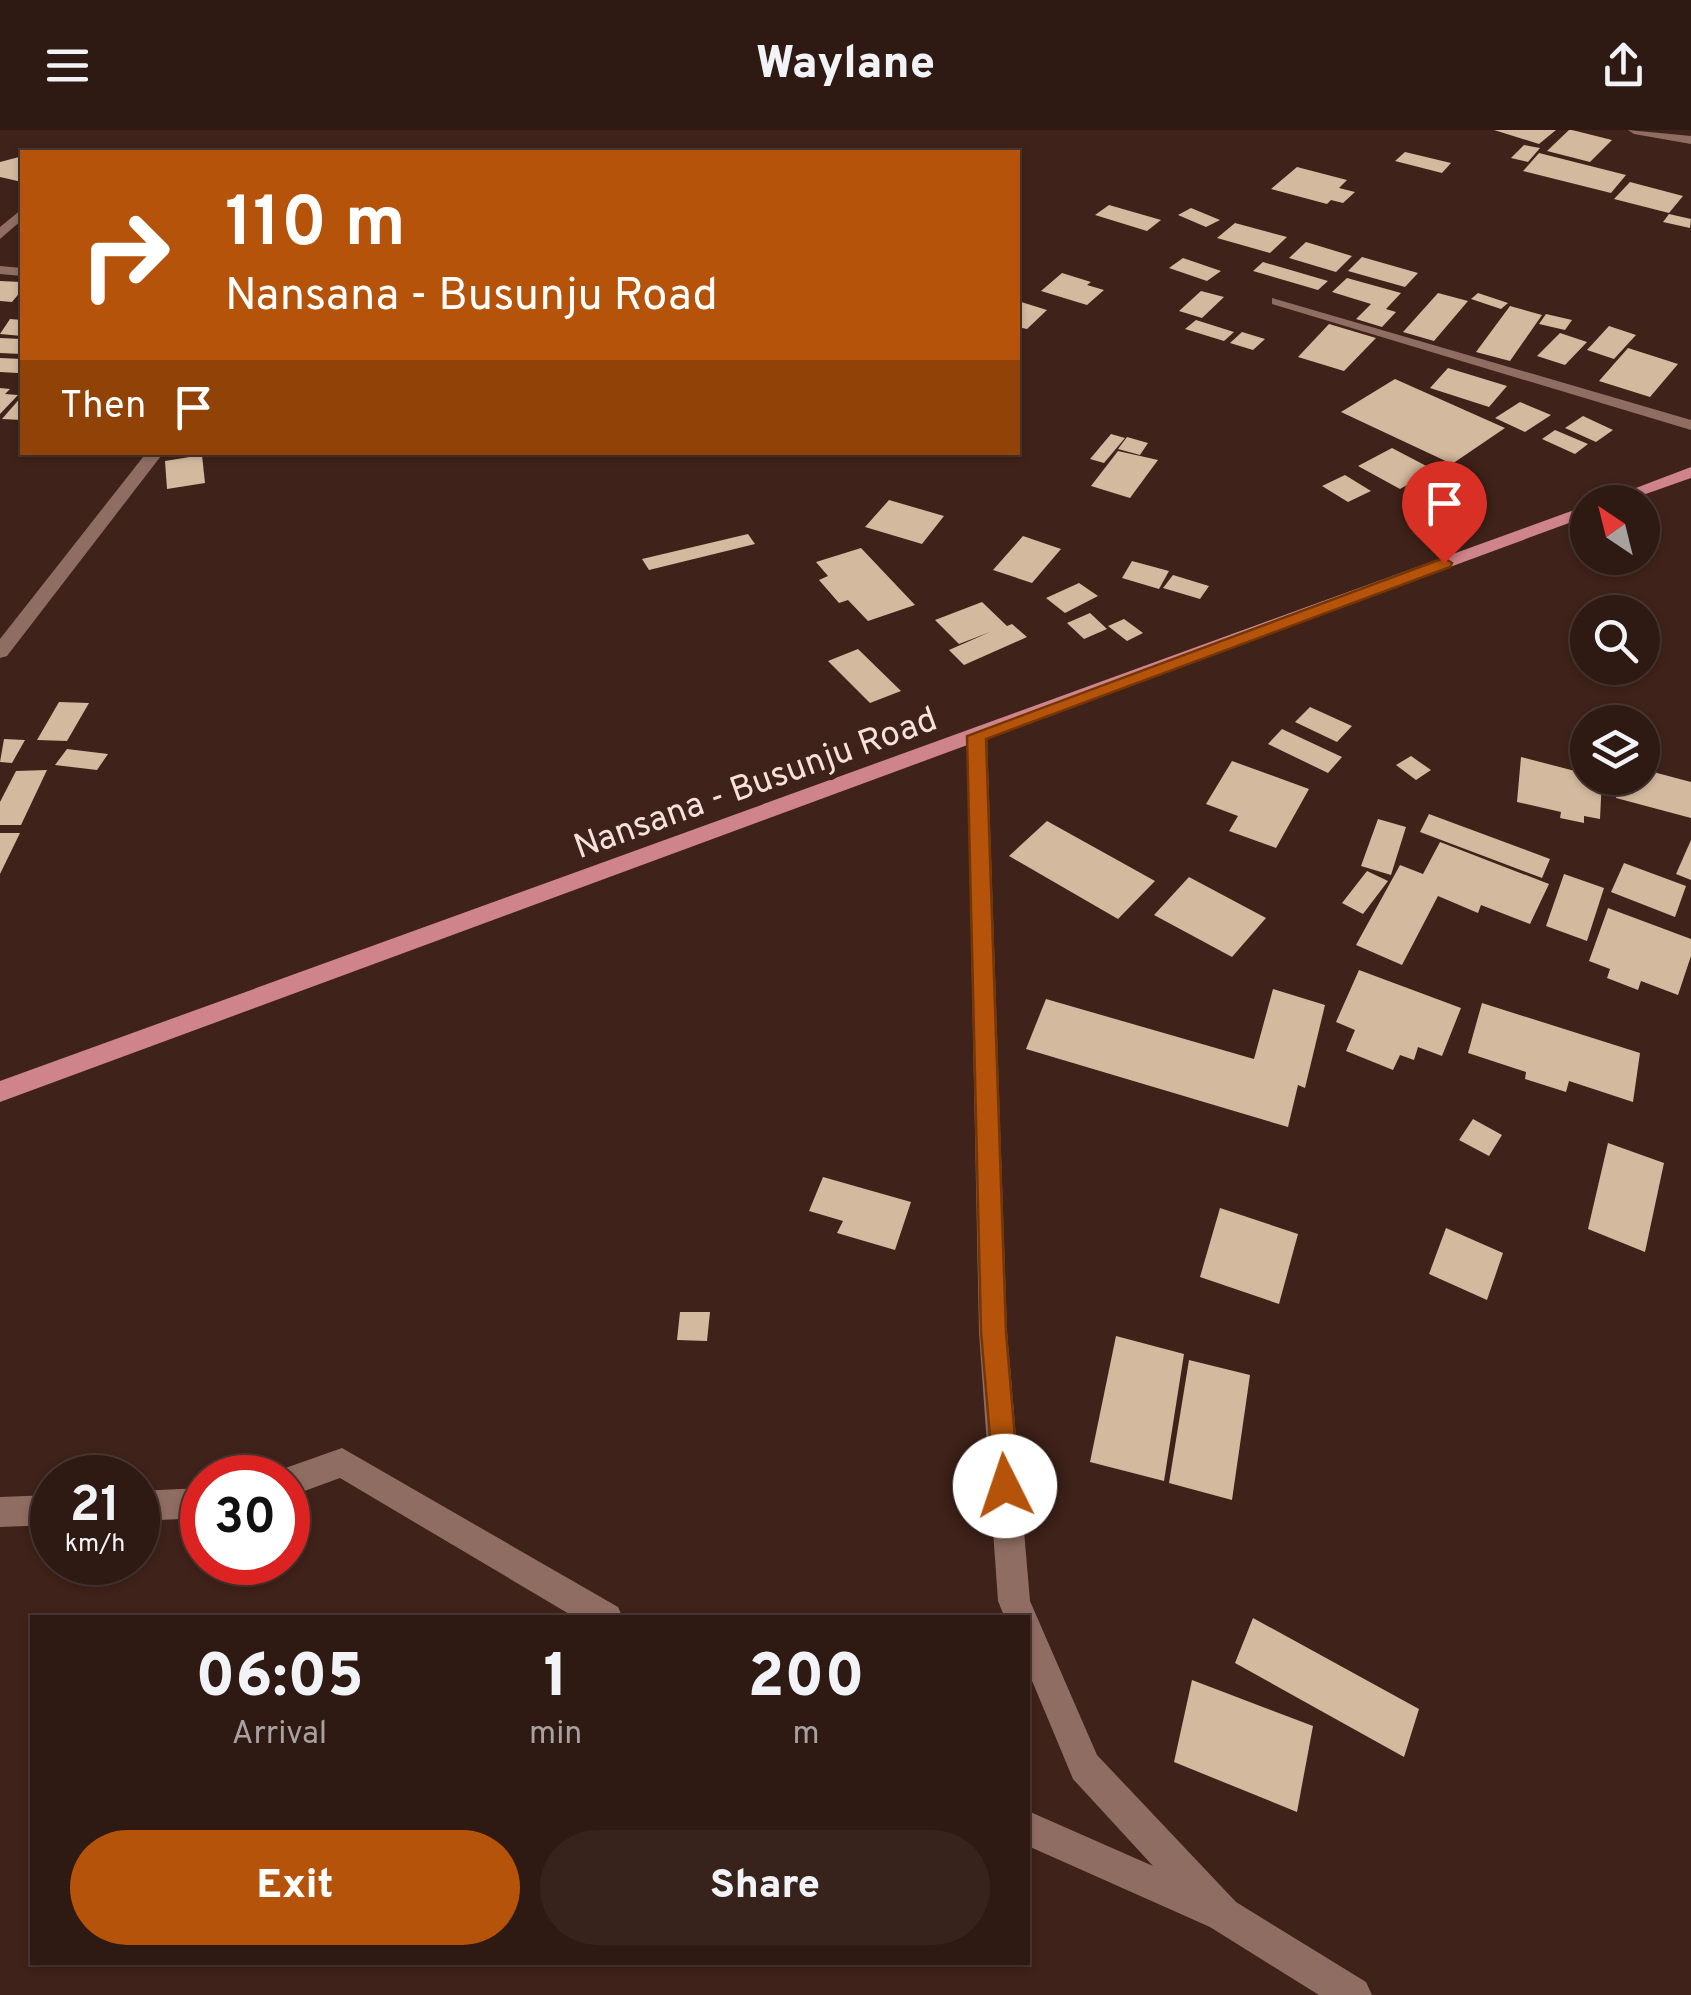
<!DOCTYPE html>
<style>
:root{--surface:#2f1a13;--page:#37231c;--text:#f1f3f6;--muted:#a7a1a0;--line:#4a3833;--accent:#b45309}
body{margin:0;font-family:Overpass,sans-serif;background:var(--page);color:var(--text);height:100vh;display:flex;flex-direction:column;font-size:38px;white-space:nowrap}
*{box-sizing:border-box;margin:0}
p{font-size:32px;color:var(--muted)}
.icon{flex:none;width:55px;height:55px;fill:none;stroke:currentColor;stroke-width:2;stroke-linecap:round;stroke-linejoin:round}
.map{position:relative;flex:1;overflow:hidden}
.details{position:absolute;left:30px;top:1485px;width:1000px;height:350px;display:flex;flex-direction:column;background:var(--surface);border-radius:0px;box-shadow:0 2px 8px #0004,0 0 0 2px var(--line)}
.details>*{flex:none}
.hud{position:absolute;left:20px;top:20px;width:1000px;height:305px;border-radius:0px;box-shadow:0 2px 8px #0004,0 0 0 2px var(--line);background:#b45309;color:#fff;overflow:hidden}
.needle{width:65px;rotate:325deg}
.tools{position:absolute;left:1570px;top:355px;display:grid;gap:20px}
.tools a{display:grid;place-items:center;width:90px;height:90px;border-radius:50%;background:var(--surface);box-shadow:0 2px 8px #0004,0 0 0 2px var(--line);font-size:50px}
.speed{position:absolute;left:30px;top:1325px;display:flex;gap:20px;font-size:50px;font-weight:700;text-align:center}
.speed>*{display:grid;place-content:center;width:130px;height:130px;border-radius:50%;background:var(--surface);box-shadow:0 2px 8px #0004,0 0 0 2px var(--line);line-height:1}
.speed small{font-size:25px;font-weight:400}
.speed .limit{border:15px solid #d22;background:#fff;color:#111}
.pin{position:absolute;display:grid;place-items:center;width:85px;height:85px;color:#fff;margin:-102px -42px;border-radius:50% 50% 50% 0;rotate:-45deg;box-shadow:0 0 10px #0007}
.pin .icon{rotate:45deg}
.me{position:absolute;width:110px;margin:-55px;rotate:356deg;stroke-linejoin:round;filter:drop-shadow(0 0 8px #0008)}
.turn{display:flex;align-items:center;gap:35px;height:210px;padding:0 40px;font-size:45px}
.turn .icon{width:130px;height:130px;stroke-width:2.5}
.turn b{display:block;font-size:70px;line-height:85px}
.then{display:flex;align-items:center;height:95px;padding:0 40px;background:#0003;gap:20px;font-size:38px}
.eta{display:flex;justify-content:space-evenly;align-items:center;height:170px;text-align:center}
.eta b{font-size:60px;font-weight:800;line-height:70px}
.primary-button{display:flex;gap:20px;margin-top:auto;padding:20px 40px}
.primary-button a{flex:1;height:115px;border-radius:60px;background:var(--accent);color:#fff;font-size:40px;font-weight:800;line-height:115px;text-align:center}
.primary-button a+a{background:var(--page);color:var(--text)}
header{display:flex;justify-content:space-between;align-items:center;height:130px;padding:0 40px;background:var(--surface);font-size:45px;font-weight:800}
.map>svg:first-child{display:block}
.building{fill:#d3b99e}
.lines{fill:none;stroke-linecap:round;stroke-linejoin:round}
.minor{fill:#906d62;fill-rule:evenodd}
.major{fill:#ce848a;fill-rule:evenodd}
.route{fill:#b45309;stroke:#753606;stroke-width:2.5}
.labels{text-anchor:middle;stroke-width:10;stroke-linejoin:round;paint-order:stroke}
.street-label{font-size:35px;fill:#f6e2dc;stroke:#3f2219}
</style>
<header><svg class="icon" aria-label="menu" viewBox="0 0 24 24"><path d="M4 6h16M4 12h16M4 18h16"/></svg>Waylane<svg class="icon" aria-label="share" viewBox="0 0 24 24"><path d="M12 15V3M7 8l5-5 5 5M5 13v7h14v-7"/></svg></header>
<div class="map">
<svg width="1691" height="1865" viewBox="0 0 1691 1865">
<rect width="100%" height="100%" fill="#3f2219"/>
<g class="building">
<polygon points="1494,0 1556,0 1539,14"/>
<polygon points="1569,0 1572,0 1612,10 1590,32 1547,21"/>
<polygon points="1524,15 1540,18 1528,32 1511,28"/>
<polygon points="1405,22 1451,33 1442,43 1395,31"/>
<polygon points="1539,23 1626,45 1611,63 1523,41"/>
<polygon points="19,27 22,27 22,52 0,47 0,32"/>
<polygon points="1297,37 1347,50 1339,58 1355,62 1343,73 1331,70 1327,74 1271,59"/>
<polygon points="1630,52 1683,66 1669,83 1614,69"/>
<polygon points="1109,75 1161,90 1147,101 1095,85"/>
<polygon points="1191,78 1220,90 1206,97 1178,85"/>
<polygon points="1669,84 1691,89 1690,98 1663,92"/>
<polygon points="1235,93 1287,107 1270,123 1217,108"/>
<polygon points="1306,112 1352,126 1336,142 1289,128"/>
<polygon points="1362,127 1418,143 1405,157 1348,141"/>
<polygon points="1183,128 1221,141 1207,151 1169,138"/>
<polygon points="1263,132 1328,151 1318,160 1253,141"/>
<polygon points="1062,143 1091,152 1087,155 1104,160 1087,175 1041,161"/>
<polygon points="1347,148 1401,163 1386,179 1396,182 1382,197 1356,189 1371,174 1332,162"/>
<polygon points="0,151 22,152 22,160 12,172 0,171"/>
<polygon points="1201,161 1224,167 1202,188 1179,181"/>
<polygon points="1438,163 1468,171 1434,211 1403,202"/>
<polygon points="1478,163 1508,173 1501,179 1471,169"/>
<polygon points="1018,171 1047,180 1027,199 1018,197"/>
<polygon points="1510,176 1542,185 1510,231 1476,222"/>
<polygon points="1546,184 1572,190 1565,200 1539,194"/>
<polygon points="10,189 22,190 22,206 0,204"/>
<polygon points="1196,190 1234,202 1224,211 1185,199"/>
<polygon points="1329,194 1376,208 1344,241 1298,227"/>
<polygon points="1609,196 1636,205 1614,229 1587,220"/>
<polygon points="1242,202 1265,209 1253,220 1230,213"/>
<polygon points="1560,203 1587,212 1565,235 1537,226"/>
<polygon points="0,208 22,209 22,224 0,223"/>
<polygon points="1628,218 1678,234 1650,267 1599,251"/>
<polygon points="0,228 22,229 22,237 18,243 0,242"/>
<polygon points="1448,238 1507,256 1489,277 1430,258"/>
<polygon points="1395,249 1505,298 1452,334 1341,282"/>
<polygon points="0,258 10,259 5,264 18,265 0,284"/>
<polygon points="22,266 22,290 2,289"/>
<polygon points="1520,272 1551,285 1525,302 1495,288"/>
<polygon points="1583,286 1613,300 1596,312 1565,298"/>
<polygon points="1555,300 1588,314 1575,324 1542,309"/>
<polygon points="1111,304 1125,308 1104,333 1090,329"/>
<polygon points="1127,307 1148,313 1140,325 1118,319"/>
<polygon points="1392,318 1434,340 1400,359 1358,336"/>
<polygon points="1118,321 1158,330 1130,368 1091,356"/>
<polygon points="202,325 205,353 167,359 165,331"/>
<polygon points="1345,345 1371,361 1348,372 1322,356"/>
<polygon points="889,370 944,386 922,414 865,397"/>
<polygon points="748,404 755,414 649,440 642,429"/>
<polygon points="1023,406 1061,419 1032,453 993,440"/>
<polygon points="861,418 915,475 868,491 848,470 839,473 819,450 828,446 816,432"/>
<polygon points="1132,431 1169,441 1159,459 1122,448"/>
<polygon points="1173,445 1209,456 1200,469 1163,458"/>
<polygon points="1079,453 1098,466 1065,483 1046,468"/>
<polygon points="982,472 1007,496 1012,494 1027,507 964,535 949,520 990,502 959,514 935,490"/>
<polygon points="1090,483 1107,499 1084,509 1067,493"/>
<polygon points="1124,489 1143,503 1127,511 1108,496"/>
<polygon points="858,519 901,561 870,573 828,531"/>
<polygon points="59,572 89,573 67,611 37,610"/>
<polygon points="1310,577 1352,596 1337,612 1295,592"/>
<polygon points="1282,599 1342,627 1328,643 1268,614"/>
<polygon points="4,609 25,610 12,633 0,632"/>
<polygon points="67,619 108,624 97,640 55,635"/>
<polygon points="1411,626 1431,640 1416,650 1396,635"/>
<polygon points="1521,627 1602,648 1600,689 1584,686 1584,693 1560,688 1561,682 1517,672"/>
<polygon points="1232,631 1309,659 1276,718 1229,701 1238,686 1206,674"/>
<polygon points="1642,639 1691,652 1691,688 1616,668 1620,648 1642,648"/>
<polygon points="47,640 21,695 0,695 0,672 16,641"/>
<polygon points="1429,684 1550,729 1542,748 1420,702"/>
<polygon points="1378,689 1406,697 1391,745 1361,736"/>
<polygon points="1047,691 1155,751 1118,789 1009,726"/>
<polygon points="0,703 20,703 0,744"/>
<polygon points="1691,710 1691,750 1676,744"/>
<polygon points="1440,712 1549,754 1530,794 1481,775 1478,783 1438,766 1402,835 1356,815 1400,735 1423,744"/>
<polygon points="1624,733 1686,756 1675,787 1611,762"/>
<polygon points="1367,741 1388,751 1363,784 1342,773"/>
<polygon points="1564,744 1604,758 1587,811 1546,796"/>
<polygon points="1189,747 1266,788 1232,827 1154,785"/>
<polygon points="1608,778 1691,809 1691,826 1678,865 1641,851 1638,860 1607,848 1610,839 1589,831"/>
<polygon points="1359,840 1461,878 1442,926 1418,917 1414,930 1400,925 1393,940 1346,921 1355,900 1336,892"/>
<polygon points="1273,859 1325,875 1305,958 1298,955 1288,997 1026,919 1046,869 1254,929"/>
<polygon points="1482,873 1640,923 1633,972 1569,951 1566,962 1525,949 1526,942 1468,923"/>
<polygon points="1473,989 1502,1005 1489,1026 1459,1010"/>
<polygon points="1608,1013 1664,1033 1645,1122 1588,1099"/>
<polygon points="823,1047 911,1072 895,1120 837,1103 843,1091 809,1081"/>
<polygon points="1220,1078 1298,1104 1279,1174 1200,1147"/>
<polygon points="1446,1098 1503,1123 1487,1170 1429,1144"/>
<polygon points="680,1182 710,1182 707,1211 677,1210"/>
<polygon points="1116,1206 1184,1224 1164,1351 1090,1332"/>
<polygon points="1189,1230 1250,1245 1232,1370 1169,1353"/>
<polygon points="1253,1488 1419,1579 1404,1627 1235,1533"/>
<polygon points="1192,1550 1313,1596 1297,1682 1174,1632"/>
</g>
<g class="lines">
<g class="minor">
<polygon points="1628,0 1691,6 1691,14 1634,4"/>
<polygon points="22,79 22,90 0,109 0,97"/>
<polygon points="0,136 22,138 22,146 0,144"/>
<polygon points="1272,168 1691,290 1691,300 1272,174"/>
<polygon points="147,322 164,322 7,526 0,528 0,509"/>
<polygon points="977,599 987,606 1007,1202 1030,1471 1097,1625 1236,1772 1366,1852 1372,1865 1319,1865 1210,1797 1028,1716 1028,1681 1153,1736 1073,1649 1028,1541 1028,1488 1005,1488 998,1471 979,1202 967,606"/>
<polygon points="342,1318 618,1477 623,1488 576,1488 340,1348 288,1367 288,1348 275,1348 277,1341"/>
<polygon points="202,1358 202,1388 138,1391 138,1361"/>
<polygon points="52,1365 52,1395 0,1397 0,1367"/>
</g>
<g class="major">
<polygon points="1691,337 1691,348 1623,372 1599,372"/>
<polygon points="1588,375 1588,386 0,972 0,951"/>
</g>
</g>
<polygon class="route" points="1444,428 1452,433 1450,437 986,609 1006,1202 1019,1356 1015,1366 1005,1370 995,1366 981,1202 967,606"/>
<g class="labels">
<g class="street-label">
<text transform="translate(755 652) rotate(-20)" y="12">Nansana - Busunju Road</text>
</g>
</g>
</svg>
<div class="tools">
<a><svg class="needle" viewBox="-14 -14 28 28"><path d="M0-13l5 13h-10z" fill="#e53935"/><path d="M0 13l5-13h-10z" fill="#a7a1a0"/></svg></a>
<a><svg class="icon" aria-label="search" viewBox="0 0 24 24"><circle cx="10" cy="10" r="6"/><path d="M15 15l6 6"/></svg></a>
<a><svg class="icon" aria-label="layers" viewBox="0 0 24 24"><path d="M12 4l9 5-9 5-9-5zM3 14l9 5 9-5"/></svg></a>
</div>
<div class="speed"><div>21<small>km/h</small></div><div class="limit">30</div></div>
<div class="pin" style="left:1444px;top:433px;background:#d93025"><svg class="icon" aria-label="arrive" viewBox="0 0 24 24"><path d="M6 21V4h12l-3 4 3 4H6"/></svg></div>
<svg class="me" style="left:1005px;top:1356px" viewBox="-20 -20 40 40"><circle r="19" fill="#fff"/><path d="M0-13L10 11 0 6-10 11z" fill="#b45309"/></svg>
<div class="hud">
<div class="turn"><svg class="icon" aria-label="right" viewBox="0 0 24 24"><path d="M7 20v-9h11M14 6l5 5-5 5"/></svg><div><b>110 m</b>Nansana - Busunju Road</div></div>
<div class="then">Then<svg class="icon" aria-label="arrive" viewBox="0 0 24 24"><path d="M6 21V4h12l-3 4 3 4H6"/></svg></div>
</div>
<section class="details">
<div class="eta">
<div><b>06:05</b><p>Arrival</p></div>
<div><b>1</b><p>min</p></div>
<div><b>200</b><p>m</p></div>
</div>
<div class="primary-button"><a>Exit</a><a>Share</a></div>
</section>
</div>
